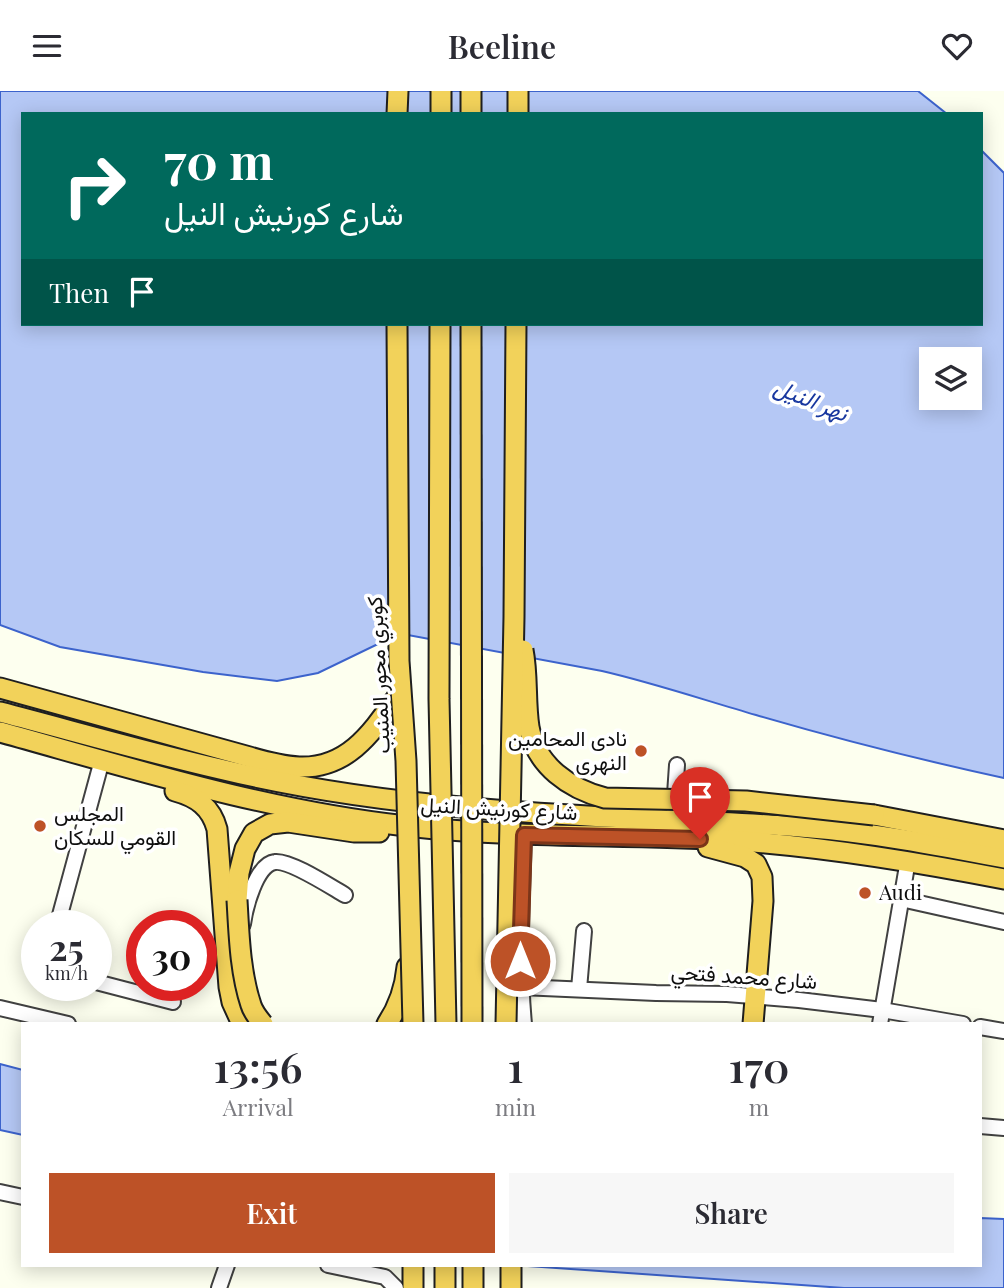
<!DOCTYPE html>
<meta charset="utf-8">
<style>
:root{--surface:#fff;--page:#f7f7f7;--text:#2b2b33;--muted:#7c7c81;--accent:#bd5227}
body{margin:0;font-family:"Playfair Display",Vazirmatn,serif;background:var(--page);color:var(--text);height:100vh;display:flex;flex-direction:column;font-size:26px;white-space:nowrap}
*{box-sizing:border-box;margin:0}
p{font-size:23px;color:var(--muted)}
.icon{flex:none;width:38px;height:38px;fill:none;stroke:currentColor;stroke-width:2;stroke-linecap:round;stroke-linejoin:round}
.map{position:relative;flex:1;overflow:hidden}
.side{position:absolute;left:21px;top:931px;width:961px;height:245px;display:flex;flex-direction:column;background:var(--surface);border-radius:0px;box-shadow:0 4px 18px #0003}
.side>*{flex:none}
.banner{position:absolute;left:21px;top:21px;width:962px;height:214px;border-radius:0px;box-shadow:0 4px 18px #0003;background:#00695c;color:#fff;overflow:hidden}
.fabs{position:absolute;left:919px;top:256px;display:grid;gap:14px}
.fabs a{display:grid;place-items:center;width:63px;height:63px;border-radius:0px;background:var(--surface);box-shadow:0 4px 18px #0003;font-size:35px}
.speed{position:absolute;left:21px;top:819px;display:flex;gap:14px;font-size:35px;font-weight:700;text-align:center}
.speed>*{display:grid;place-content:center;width:91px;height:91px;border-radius:50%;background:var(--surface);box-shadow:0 4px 18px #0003;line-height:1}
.speed small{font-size:18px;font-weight:400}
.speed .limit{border:10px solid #d22;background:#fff;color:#111}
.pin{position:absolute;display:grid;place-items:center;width:60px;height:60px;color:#fff;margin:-72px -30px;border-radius:50% 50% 50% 0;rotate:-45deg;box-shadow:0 0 7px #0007}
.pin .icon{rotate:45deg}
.me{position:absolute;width:77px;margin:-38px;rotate:0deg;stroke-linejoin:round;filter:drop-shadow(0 0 5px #0008)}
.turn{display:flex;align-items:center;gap:24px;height:147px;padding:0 28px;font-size:32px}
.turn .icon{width:91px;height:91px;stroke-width:2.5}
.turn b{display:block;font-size:49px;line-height:60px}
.then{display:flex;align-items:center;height:66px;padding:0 28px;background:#0003;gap:14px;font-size:26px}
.eta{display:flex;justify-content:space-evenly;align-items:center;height:119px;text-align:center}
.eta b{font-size:42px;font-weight:600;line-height:49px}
.button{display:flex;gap:14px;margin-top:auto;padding:14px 28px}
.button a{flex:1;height:80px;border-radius:0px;background:var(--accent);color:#fff;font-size:28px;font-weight:600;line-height:80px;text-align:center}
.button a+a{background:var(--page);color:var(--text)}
header{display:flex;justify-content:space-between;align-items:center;height:91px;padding:0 28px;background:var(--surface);font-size:32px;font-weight:600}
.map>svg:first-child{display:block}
.water{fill:#b5c8f5;stroke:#3c63cc;stroke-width:2;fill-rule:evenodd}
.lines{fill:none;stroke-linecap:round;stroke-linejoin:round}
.minor-casing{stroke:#414141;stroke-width:18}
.highway-casing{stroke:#1f1f1f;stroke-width:23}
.minor{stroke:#fff;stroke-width:14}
.highway{stroke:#f2d25a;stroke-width:19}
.highway-bridge-casing{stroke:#1f1f1f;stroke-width:23;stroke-linecap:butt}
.highway-bridge{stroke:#f2d25a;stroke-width:19}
.route-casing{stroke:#7b3519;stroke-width:18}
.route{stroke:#bd5227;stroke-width:12}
.poi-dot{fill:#bd5227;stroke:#fff;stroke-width:2.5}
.labels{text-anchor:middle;stroke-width:7;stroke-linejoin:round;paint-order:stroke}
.street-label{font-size:21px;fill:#0e0e0e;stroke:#fff}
.poi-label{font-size:21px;fill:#0e0e0e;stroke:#fff;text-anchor:start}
.water-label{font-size:23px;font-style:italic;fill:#18379f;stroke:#fff}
</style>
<header><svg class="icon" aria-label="menu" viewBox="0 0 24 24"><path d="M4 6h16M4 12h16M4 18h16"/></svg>Beeline<svg class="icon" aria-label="heart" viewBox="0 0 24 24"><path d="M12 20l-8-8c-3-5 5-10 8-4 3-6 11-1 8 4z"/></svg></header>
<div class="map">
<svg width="1004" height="1197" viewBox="0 0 1004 1197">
<rect width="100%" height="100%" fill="#fdffef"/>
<g class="water">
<path d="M0 0H918L947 23H23V233H982V60L1004 82V687C921 669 838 648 756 624 704 609 654 592 602 580L408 544 382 551 318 582 277 590 203 581 60 556 0 534ZM931 268H970V306H931Z"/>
<polygon points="0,973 23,979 23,1044 0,1039"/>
<polygon points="980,1127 1004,1128 1004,1197 844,1197 513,1174 980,1174"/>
</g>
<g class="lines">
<defs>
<g id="minor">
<polyline points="674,718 677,674"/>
<path d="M524 744C522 807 518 869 524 933"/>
<polyline points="901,808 1004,831"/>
<path d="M243 833C245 818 256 773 275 771 290 769 331 796 345 804"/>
<polyline points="57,835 102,669"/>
<polyline points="96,891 173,911"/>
<polyline points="521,896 656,902 727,903 799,909 882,919 963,933"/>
<polyline points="579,898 584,840"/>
<polyline points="0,917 68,933"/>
<polyline points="880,933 908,769"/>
<polyline points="980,936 1004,940"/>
<polyline points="980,1035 1004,1037"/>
<polyline points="0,1101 23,1106"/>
<polyline points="328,1174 385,1186 396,1197"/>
<polyline points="219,1197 227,1174"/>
</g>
<g id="highway">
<polyline points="471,0 471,23"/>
<polyline points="397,23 398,0"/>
<polyline points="441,23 441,0"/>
<polyline points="518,23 518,0"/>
<path d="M0 597 246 665C263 670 281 675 299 676 350 678 374 638 400 602"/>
<path d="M0 621C73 640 146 661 220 678 299 697 381 709 461 716 574 727 687 728 800 736 868 741 937 754 1004 767"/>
<path d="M0 641C134 678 268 720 406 735 513 747 620 743 727 749 821 755 912 770 1004 788"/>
<path d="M175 700C197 706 211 716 217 738L229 896 232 911 242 933"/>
<polyline points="874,724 1004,749"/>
<polyline points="708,756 745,766 756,773 762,786 763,810 753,933"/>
<polyline points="237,809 239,782 245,758 254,742 270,733 288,731 354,741 379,741"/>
<path d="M387 933C399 915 405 897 407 876"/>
<polyline points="413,1174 413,1197"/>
<polyline points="473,1174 473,1197"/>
<polyline points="511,1174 511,1197"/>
<polyline points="445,1197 445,1174"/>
</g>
</defs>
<use href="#minor" class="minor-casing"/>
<use href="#highway" class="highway-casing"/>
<use href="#minor" class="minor"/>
<use href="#highway" class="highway"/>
<defs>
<g id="highway-bridge">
<polyline points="397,233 399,570 406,670 413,933"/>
<polyline points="440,233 439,608 446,933"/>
<polyline points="471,233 472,933"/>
<path d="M523 559C528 584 525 610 529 636 536 675 570 698 605 707L746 710 874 724"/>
<path d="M237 809C239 843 240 881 251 914 253 921 258 927 263 933"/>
<polyline points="506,933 514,526 516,233"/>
</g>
</defs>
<use href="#highway-bridge" class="highway-bridge-casing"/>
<use href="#highway-bridge" class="highway-bridge"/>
</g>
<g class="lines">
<defs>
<polyline id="route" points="520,870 524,744 700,748"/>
</defs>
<use href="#route" class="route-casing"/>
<use href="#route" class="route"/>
</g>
<g class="poi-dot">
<circle cx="641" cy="660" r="7"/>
<circle cx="40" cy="735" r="7"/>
<circle cx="865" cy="802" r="7"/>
</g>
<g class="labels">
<g class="street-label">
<text transform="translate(379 584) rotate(-93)" y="7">كوبري محور المنيب</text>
<text transform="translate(499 718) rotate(3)" y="7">شارع كورنيش النيل</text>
<text transform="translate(744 886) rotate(4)" y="7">شارع محمد فتحي</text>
</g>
<g class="poi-label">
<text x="627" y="655" text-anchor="end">نادى المحامين<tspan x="627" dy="24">النهرى</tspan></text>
<text x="54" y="730">المجلس<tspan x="54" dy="24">القومي للسكان</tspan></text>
<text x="879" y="809">Audi</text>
</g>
<g class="water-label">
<text transform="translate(811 309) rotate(22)" y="8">نهر النيل</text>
</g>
</g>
</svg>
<div class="fabs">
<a><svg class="icon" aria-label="layers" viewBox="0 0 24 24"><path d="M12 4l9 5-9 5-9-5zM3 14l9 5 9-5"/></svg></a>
</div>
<div class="speed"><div>25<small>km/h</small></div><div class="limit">30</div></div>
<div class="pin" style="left:700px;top:748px;background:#d93025"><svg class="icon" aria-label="arrive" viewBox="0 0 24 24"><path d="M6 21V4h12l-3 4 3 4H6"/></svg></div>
<svg class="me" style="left:520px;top:870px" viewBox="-20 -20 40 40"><circle r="17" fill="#bd5227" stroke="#fff" stroke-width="3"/><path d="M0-11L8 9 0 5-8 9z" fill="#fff"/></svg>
<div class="banner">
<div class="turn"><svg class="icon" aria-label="right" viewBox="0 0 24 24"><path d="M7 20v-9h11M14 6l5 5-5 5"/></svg><div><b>70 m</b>شارع كورنيش النيل</div></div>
<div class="then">Then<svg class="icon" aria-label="arrive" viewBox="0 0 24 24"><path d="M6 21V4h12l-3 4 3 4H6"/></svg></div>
</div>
<section class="side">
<div class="eta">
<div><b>13:56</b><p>Arrival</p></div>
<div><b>1</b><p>min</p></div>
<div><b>170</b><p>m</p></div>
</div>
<div class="button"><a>Exit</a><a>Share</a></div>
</section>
</div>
